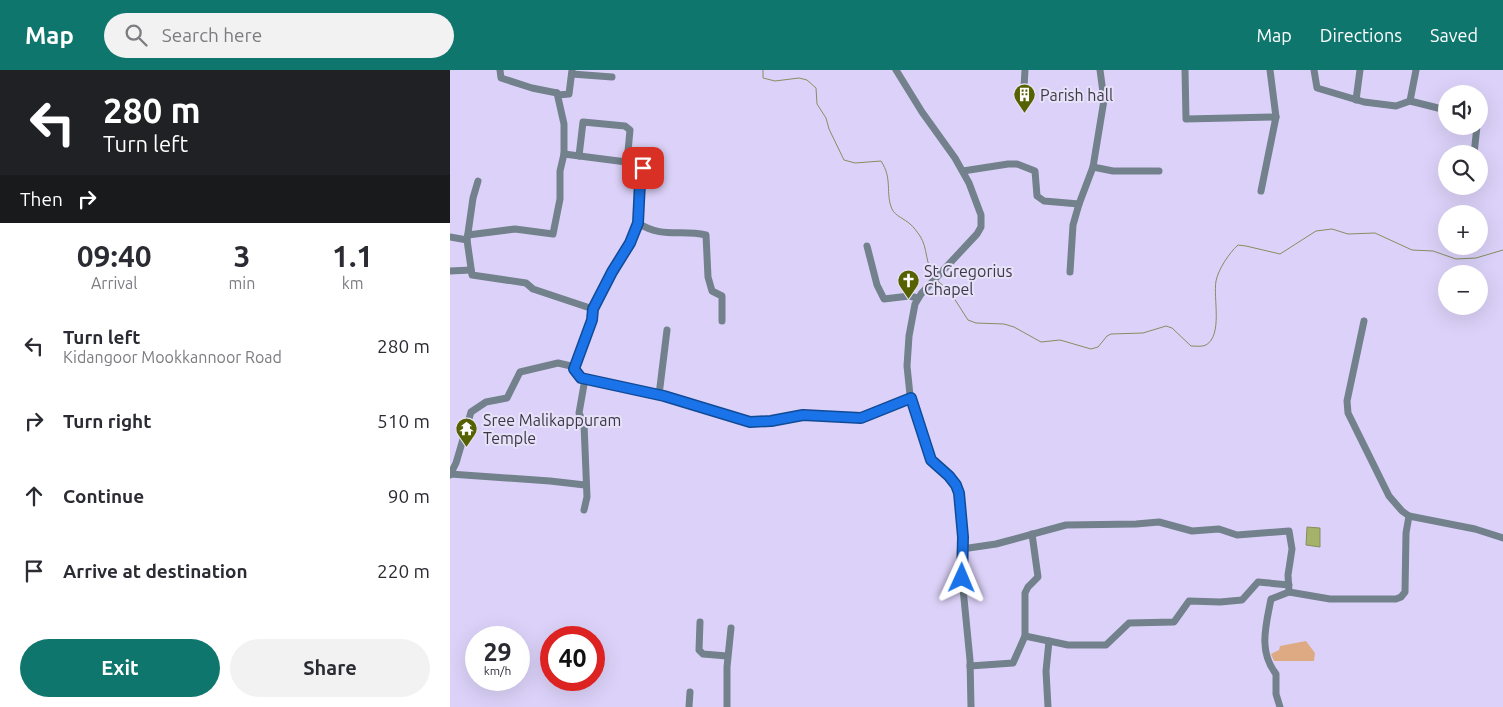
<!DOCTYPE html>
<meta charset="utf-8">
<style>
:root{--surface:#fff;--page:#f2f2f3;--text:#2b2b33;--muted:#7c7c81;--accent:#0f766e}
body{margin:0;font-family:Ubuntu,sans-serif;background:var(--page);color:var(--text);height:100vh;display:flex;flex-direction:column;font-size:19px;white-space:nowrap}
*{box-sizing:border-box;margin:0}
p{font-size:16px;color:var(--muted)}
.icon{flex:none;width:28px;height:28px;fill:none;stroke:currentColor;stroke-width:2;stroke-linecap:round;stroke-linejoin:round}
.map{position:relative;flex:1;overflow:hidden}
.panel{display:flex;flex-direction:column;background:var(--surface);width:450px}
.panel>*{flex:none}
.guide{background:#202124;color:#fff;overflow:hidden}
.buttons{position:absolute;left:988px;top:15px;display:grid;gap:10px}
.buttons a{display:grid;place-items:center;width:50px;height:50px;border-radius:50%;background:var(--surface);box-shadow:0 5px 20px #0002;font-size:25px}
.speed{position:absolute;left:15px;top:556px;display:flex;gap:10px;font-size:25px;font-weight:700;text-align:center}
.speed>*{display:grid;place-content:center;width:65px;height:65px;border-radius:50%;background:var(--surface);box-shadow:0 5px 20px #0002;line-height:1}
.speed small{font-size:12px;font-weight:400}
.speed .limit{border:8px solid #d22;background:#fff;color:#111}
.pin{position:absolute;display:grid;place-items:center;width:42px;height:42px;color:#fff;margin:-21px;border-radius:10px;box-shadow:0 2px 8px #0006}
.me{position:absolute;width:55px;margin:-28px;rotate:1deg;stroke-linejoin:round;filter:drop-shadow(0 0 4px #0008)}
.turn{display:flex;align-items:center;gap:18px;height:105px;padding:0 20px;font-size:22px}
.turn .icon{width:65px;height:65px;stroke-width:2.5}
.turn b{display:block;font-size:35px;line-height:42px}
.then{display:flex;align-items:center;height:48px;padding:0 20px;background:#0003;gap:10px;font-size:19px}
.eta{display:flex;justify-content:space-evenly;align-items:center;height:85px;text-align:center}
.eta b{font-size:30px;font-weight:600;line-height:35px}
.action{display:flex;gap:10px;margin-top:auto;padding:10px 20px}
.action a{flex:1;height:58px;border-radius:30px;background:var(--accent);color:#fff;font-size:20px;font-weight:600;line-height:58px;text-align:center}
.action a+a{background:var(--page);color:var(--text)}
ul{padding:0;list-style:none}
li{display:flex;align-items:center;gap:15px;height:75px;padding:0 20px}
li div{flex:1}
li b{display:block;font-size:19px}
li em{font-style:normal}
header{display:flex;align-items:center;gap:30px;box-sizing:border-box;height:70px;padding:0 25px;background:var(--accent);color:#fff}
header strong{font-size:24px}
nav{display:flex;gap:28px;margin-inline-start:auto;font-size:18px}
.search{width:350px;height:45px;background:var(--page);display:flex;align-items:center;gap:12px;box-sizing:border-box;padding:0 18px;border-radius:28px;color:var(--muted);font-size:19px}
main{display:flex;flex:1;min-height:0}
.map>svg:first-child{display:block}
.green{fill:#deaa84}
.water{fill:#a5b26a;stroke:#868d60}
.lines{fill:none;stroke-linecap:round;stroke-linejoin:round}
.stream{stroke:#868d60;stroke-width:1}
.minor{stroke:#72818c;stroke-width:7}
.route-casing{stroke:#114b97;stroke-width:12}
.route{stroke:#1a73e8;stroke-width:9}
.labels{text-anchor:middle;stroke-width:4;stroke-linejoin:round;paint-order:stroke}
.poi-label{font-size:16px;fill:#3c3847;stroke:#e8e2f9;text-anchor:start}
</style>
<header>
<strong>Map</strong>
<div class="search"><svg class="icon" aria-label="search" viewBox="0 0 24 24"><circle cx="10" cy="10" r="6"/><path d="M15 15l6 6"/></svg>Search here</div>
<nav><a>Map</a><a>Directions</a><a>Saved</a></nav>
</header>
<main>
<section class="panel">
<div class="guide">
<div class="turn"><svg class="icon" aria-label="left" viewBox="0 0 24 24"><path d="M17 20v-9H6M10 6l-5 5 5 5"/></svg><div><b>280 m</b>Turn left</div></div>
<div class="then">Then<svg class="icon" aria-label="right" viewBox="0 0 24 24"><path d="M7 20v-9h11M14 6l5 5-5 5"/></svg></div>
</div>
<div class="eta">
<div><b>09:40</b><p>Arrival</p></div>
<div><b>3</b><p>min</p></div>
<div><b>1.1</b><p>km</p></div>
</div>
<ul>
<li><svg class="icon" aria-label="left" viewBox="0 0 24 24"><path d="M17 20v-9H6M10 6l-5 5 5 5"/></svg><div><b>Turn left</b><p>Kidangoor Mookkannoor Road</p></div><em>280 m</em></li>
<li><svg class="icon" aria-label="right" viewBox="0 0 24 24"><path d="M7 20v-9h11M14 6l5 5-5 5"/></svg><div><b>Turn right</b></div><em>510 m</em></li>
<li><svg class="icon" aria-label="ahead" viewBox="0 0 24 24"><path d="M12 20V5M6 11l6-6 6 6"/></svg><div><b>Continue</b></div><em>90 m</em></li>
<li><svg class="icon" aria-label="arrive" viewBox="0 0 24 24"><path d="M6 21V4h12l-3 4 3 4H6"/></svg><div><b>Arrive at destination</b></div><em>220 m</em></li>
</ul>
<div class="action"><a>Exit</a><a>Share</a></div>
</section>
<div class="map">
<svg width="1053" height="637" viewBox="0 0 1053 637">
<rect width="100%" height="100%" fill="#dcd2f9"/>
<polygon class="green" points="856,571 865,583 864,591 824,591 821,584 829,580 830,576"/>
<polygon class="water" points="857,457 870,458 870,477 856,475"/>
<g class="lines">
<g class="stream">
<path d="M313 0V8L325 11 349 8 357 10 366 18 367 34 376 48 379 59 394 90 405 93 431 91C443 109 435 123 442 139 445 146 455 149 460 154 464 157 467 162 470 166 478 178 475 194 484 206"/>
<path d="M488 211 500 222 518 250 526 253 554 254 564 257 591 272 610 270 641 279 648 277 657 266 661 264 693 263 716 256 722 258 741 276C746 276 752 277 756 275 773 265 763 228 766 211 768 200 779 183 788 175L796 176 830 184 866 161 882 159 898 164 925 163 962 180 983 181 1006 189 1026 188 1053 180"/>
</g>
<g class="minor">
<polyline points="446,0 472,42 505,88 519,113 531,145 531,157 527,164 471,224 465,234 459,266 457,296 460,325 481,390 499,406 506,415 509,423 513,467 512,508 520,590 521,637"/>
<polyline points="735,0 736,49 826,47"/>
<polyline points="864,0 867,18 914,32 946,36 960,31 966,0"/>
<polyline points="122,4 162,7"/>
<polyline points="574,17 575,0"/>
<polyline points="107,23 108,25 119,24 122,0"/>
<polyline points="906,30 910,0"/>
<polyline points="960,31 996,40"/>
<polyline points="114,84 192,94 188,153 181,173 162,202 143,239"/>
<polyline points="1024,84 1027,56"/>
<polyline points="129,86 133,52 175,56 180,60 177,92"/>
<polyline points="643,97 663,101 709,101"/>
<polyline points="513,101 558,94 567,94 585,101 587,126 594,131 629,134"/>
<polyline points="811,121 826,47 820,0"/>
<path d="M188 153C213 169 230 159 256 165L258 207 262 221 272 226V251"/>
<polyline points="18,165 65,159 103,164 110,129 110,101 114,84 114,54 107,23 82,18 51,8 50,0"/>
<polyline points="0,167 17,170 22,205 76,213 83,219 143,239 142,250 124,299"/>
<polyline points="17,170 23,128 28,111"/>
<polyline points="417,176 427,215 434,229 459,226 468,228"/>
<polyline points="0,201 21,200"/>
<polyline points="620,202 623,155 629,134 643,97 654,30 650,0"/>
<polyline points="914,251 897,331 898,343 939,426 952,441 959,446 1025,459 1053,468"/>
<polyline points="209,325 217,260"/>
<polyline points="0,404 100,411 135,415"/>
<polyline points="0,405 6,393 21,342 36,332 57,328 70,302 108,293 121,296 131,308 214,326 300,352 321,351 353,345 411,348 461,328"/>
<polyline points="134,440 137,427 134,354 129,343 135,309"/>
<polyline points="512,479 546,474 616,455 686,454 709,452 742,461 769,459 787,465 839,461 842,479 838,505 839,522 880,529 946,529 951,527 955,522 956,463 959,446"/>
<polyline points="250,552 249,580 253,584 277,586"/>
<polyline points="575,566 575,523 578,517 588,507 582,464"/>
<polyline points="520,596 563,593 575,566 618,575 656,575 679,553 724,552 739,531 770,532 792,530 808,512 839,515"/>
<polyline points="239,637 240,622"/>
<polyline points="277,637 277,597 281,558"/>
<polyline points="598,637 596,601 599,571"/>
<path d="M830 637 826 624V604C808 581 816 555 821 529L839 522"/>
</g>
</g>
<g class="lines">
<defs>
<polyline id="route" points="193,98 190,112 188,153 180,173 162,202 143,239 142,250 124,299 131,308 214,326 300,352 321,351 353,345 411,348 461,328 481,390 499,406 506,415 509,423 513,467 512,508"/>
</defs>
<use href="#route" class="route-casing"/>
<use href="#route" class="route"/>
</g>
<defs>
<symbol id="building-pin" viewBox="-11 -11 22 30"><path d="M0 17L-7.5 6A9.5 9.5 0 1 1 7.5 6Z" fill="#566101" stroke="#e8e2f9"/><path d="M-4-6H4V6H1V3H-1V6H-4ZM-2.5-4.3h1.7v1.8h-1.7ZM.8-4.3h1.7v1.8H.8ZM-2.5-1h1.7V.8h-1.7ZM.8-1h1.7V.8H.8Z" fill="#fff"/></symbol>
<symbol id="church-pin" viewBox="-11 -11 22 30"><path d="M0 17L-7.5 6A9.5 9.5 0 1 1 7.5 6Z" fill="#566101" stroke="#e8e2f9"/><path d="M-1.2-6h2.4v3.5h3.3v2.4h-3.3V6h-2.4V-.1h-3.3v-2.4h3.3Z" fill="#fff"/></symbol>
<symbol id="temple-pin" viewBox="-11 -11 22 30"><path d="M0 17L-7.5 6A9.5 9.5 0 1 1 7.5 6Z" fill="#566101" stroke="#e8e2f9"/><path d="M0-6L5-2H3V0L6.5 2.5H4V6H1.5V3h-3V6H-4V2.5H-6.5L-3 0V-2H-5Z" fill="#fff"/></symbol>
</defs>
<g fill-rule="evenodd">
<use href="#building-pin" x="562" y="12" width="25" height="34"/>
<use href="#church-pin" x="446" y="198" width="25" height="34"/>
<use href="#temple-pin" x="4" y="346" width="25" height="34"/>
</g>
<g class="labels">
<g class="poi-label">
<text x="590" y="31">Parish hall</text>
<text x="474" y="207">St Gregorius<tspan x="474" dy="18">Chapel</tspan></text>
<text x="33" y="356">Sree Malikappuram<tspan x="33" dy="18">Temple</tspan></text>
</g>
</g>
</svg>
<div class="buttons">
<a><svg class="icon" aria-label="sound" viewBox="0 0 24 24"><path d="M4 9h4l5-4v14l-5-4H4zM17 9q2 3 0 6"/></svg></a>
<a><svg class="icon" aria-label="search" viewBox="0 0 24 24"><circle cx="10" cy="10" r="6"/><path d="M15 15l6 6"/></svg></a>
<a>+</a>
<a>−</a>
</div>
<div class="speed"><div>29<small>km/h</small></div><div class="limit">40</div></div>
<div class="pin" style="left:193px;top:98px;background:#d93025"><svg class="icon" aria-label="arrive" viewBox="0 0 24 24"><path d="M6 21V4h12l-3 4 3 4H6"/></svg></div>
<svg class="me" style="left:512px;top:508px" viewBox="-20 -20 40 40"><path d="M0-17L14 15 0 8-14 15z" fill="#1a73e8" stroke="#fff" stroke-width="4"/></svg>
</div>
</main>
